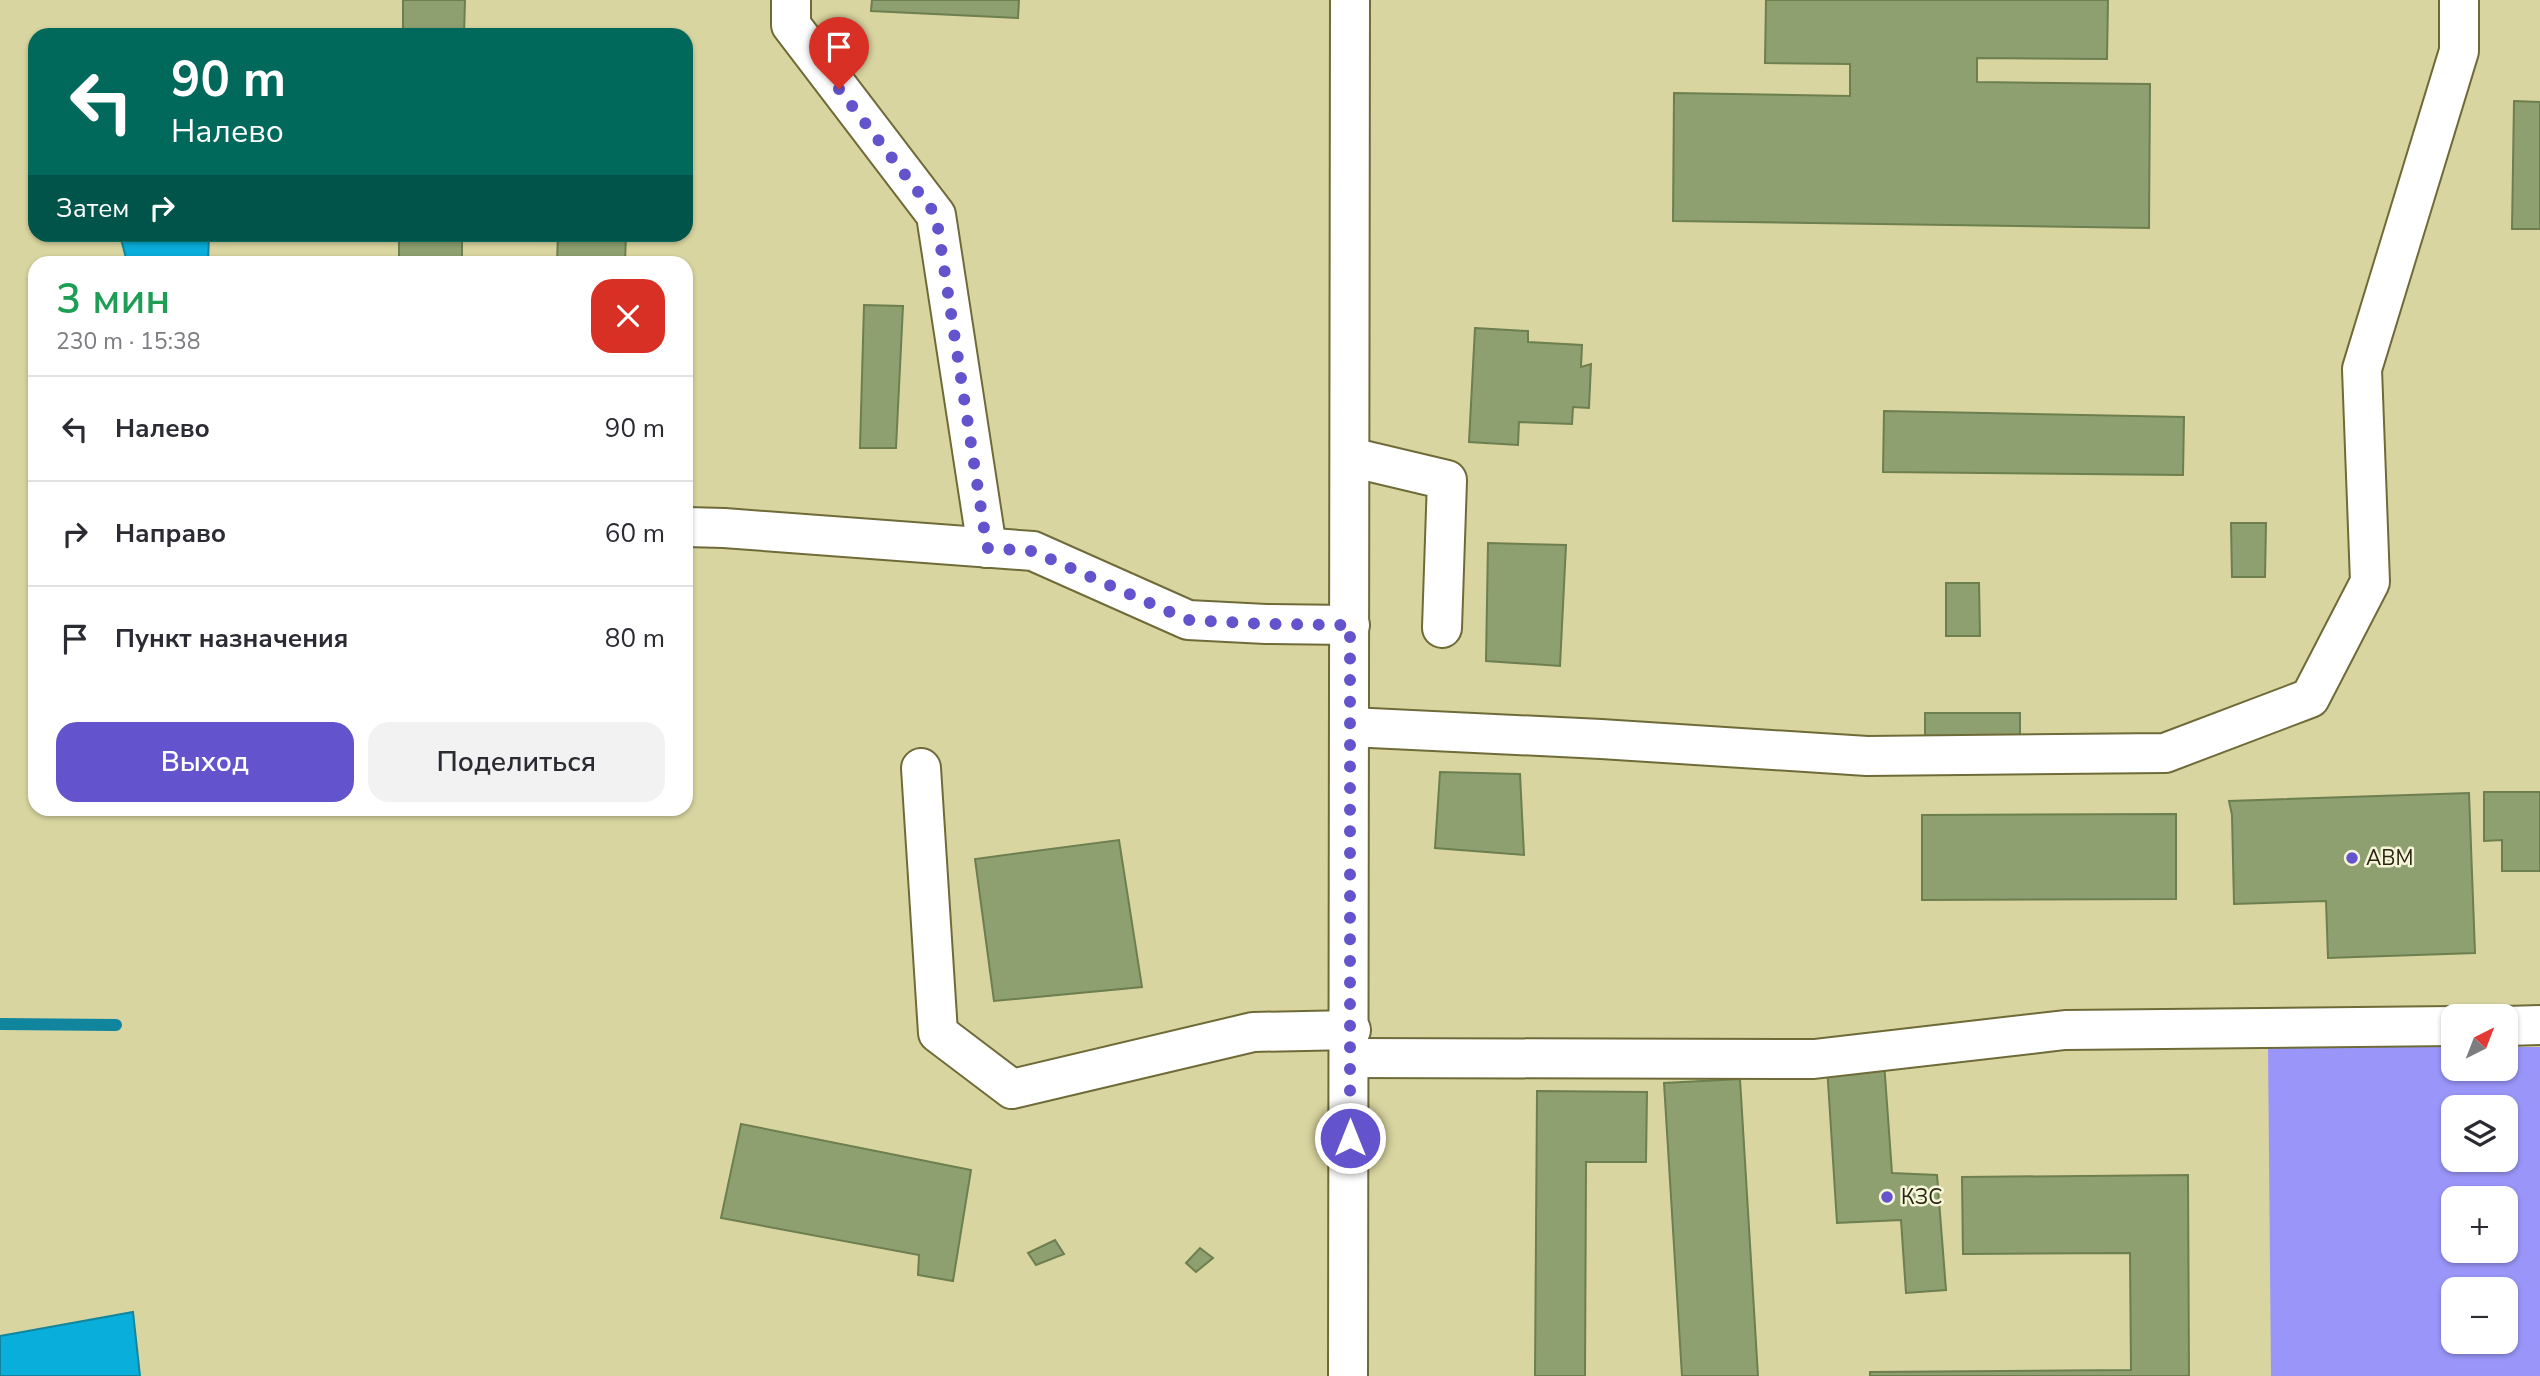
<!DOCTYPE html>
<html lang="ru">
<meta charset="utf-8">
<style>
:root{--surface:#fff;--page:#f2f2f3;--text:#2b2b33;--muted:#7c7c81;--line:#e1e1e2;--accent:#6353cc}
body{margin:0;font-family:"Nunito Sans",sans-serif;background:var(--page);color:var(--text);height:100vh;display:flex;flex-direction:column;font-size:26px;white-space:nowrap}
*{box-sizing:border-box;margin:0}
p{font-size:23px;color:var(--muted)}
.icon{flex:none;width:38px;height:38px;fill:none;stroke:currentColor;stroke-width:2;stroke-linecap:round;stroke-linejoin:round}
.map{position:relative;flex:1;overflow:hidden}
.panel{position:absolute;left:28px;top:256px;width:665px;height:560px;display:flex;flex-direction:column;background:var(--surface);border-radius:21px;box-shadow:0 2px 5px #0004}
.panel>*{flex:none}
.top-card{position:absolute;left:28px;top:28px;width:665px;height:214px;border-radius:21px;box-shadow:0 2px 5px #0004;background:#00695c;color:#fff;overflow:hidden}
.needle{width:46px;rotate:42deg}
.fabs{position:absolute;left:2441px;top:1004px;display:grid;gap:14px}
.fabs a{display:grid;place-items:center;width:77px;height:77px;border-radius:14px;background:var(--surface);box-shadow:0 2px 5px #0004;font-size:35px}
.pin{position:absolute;display:grid;place-items:center;width:60px;height:60px;color:#fff;margin:-72px -30px;border-radius:50% 50% 50% 0;rotate:-45deg;box-shadow:0 0 7px #0007}
.pin .icon{rotate:45deg}
.me{position:absolute;width:77px;margin:-38px;rotate:0deg;stroke-linejoin:round;filter:drop-shadow(0 0 5px #0008)}
.turn{display:flex;align-items:center;gap:24px;height:147px;padding:0 28px;font-size:32px}
.turn .icon{width:91px;height:91px;stroke-width:2.5}
.turn b{display:block;font-size:49px;line-height:60px}
.then{display:flex;align-items:center;height:66px;padding:0 28px;background:#0003;gap:14px;font-size:26px}
.round{display:grid;place-items:center;flex:none;width:74px;height:74px;border-radius:21px;background:var(--page)}
.overview{display:flex;align-items:center;justify-content:space-between;height:119px;padding:0 28px}
h1{font-size:42px;font-weight:600;line-height:52px;color:#1e9e55}
.primary-button{display:flex;gap:14px;margin-top:auto;padding:14px 28px}
.primary-button a{flex:1;height:80px;border-radius:21px;background:var(--accent);color:#fff;font-size:28px;font-weight:600;line-height:80px;text-align:center}
.primary-button a+a{background:var(--page);color:var(--text)}
ul{padding:0;list-style:none}
li{display:flex;align-items:center;gap:21px;height:105px;padding:0 28px;border-top:2px solid var(--line)}
li div{flex:1}
li b{display:block;font-size:26px}
li em{font-style:normal}
.map>svg:first-child{display:block}
.green{fill:#9a96f9;fill-rule:evenodd}
.water{fill:#09aeda;stroke:#12859e;stroke-width:2}
.lines{fill:none;stroke-linecap:round;stroke-linejoin:round}
.stream{stroke:#12859e;stroke-width:12}
.building{fill:#8ea070;stroke:#6d7e4f;stroke-width:2}
.minor-casing{stroke:#6f6b39;stroke-width:42}
.minor{stroke:#fff;stroke-width:38}
.route{stroke:#6353cc;stroke-width:12;stroke-dasharray:0 21.6}
.poi-dot{fill:#6353cc;stroke:#f6f5da;stroke-width:2.5}
.labels{text-anchor:middle;stroke-width:5;stroke-linejoin:round;paint-order:stroke}
.poi-label{font-size:21px;fill:#282611;stroke:#f6f5da;text-anchor:start}
</style>
<div class="map">
<svg width="2540" height="1376" viewBox="0 0 2540 1376">
<rect width="100%" height="100%" fill="#d9d5a0"/>
<path class="green" d="M2268 1045 2453 1046 2454 1069H2506V1047H2540V1376H2271ZM2454 1108H2506V1160H2454ZM2454 1199H2506V1251H2454ZM2454 1290H2506V1342H2454Z"/>
<g class="water">
<polygon points="120,235 209,235 208,262 127,262"/>
<polygon points="133,1312 140,1376 0,1376 0,1336"/>
</g>
<g class="lines">
<polyline class="stream" points="0,1024 116,1025"/>
</g>
<g class="building">
<polygon points="403,0 465,0 464,35 403,35"/>
<polygon points="872,0 1019,0 1018,18 871,11"/>
<polygon points="1766,0 2108,0 2107,59 1977,58 1977,82 2150,84 2149,228 1673,221 1674,93 1850,96 1850,64 1765,63"/>
<polygon points="2514,101 2540,102 2540,229 2512,229"/>
<rect x="399" y="234" width="63" height="28"/>
<polygon points="558,234 626,234 625,262 557,262"/>
<polygon points="864,305 903,306 896,448 860,448"/>
<polygon points="1475,328 1528,331 1528,342 1582,345 1581,367 1591,364 1589,408 1573,407 1572,424 1519,422 1518,445 1469,442"/>
<polygon points="1884,411 2184,417 2183,475 1883,472"/>
<polygon points="2231,523 2266,523 2265,577 2232,577"/>
<polygon points="1488,543 1566,545 1560,666 1486,661"/>
<polygon points="1946,583 1979,583 1980,636 1946,636"/>
<rect x="1925" y="713" width="95" height="43"/>
<polygon points="1440,772 1520,774 1524,855 1435,848"/>
<polygon points="2484,792 2540,792 2540,871 2502,871 2502,840 2484,841"/>
<polygon points="2469,793 2475,953 2328,958 2326,901 2234,904 2232,815 2229,801"/>
<polygon points="2176,814 2176,899 1922,900 1922,815"/>
<polygon points="1119,840 1142,987 994,1001 975,859"/>
<polygon points="1884,1062 1892,1173 1937,1175 1946,1290 1906,1293 1901,1220 1837,1223 1827,1066"/>
<polygon points="1740,1079 1758,1376 1682,1376 1664,1083"/>
<polygon points="1537,1091 1647,1092 1646,1162 1586,1162 1585,1376 1535,1376"/>
<polygon points="741,1124 971,1170 953,1281 918,1275 919,1255 721,1218"/>
<polygon points="2188,1175 2189,1376 1870,1376 1870,1372 2131,1370 2130,1253 1963,1254 1962,1177"/>
<polygon points="1055,1240 1064,1254 1036,1265 1028,1253"/>
<polygon points="1200,1248 1213,1258 1196,1272 1186,1263"/>
</g>
<g class="lines">
<defs>
<g id="minor">
<polyline points="791,0 791,25 936,215 987,548"/>
<polyline points="1350,457 1447,480 1442,628"/>
<polyline points="686,527 724,528 1033,551 1188,620 1266,624 1350,625"/>
<polyline points="1350,727 1601,739 1867,756 2165,753 2310,698 2370,582 2362,369 2459,51 2459,0"/>
<polyline points="921,768 938,1033 1012,1089 1253,1032 1351,1030"/>
<polyline points="2506,1026 2540,1025"/>
<polyline points="1351,1058 1814,1059 2065,1030 2454,1026"/>
<polyline points="1348,1376 1350,0"/>
</g>
</defs>
<use href="#minor" class="minor-casing"/>
<use href="#minor" class="minor"/>
</g>
<g class="lines">
<polyline class="route" points="839,89 936,215 987,548 1032,551 1188,620 1266,624 1350,625 1350,1138"/>
</g>
<g class="poi-dot">
<circle cx="2352" cy="858" r="7"/>
<circle cx="1887" cy="1197" r="7"/>
</g>
<g class="labels">
<g class="poi-label">
<text x="2366" y="865">АВМ</text>
<text x="1901" y="1204">КЗС</text>
</g>
</g>
</svg>
<div class="fabs">
<a><svg class="needle" viewBox="-14 -14 28 28"><path d="M0-13l5 13h-10z" fill="#e53935"/><path d="M0 13l5-13h-10z" fill="#7c7c81"/></svg></a>
<a><svg class="icon" aria-label="layers" viewBox="0 0 24 24"><path d="M12 4l9 5-9 5-9-5zM3 14l9 5 9-5"/></svg></a>
<a>+</a>
<a>−</a>
</div>
<div class="pin" style="left:839px;top:89px;background:#d93025"><svg class="icon" aria-label="arrive" viewBox="0 0 24 24"><path d="M6 21V4h12l-3 4 3 4H6"/></svg></div>
<svg class="me" style="left:1350px;top:1138px" viewBox="-20 -20 40 40"><circle r="17" fill="#6353cc" stroke="#fff" stroke-width="3"/><path d="M0-11L8 9 0 5-8 9z" fill="#fff"/></svg>
<div class="top-card">
<div class="turn"><svg class="icon" aria-label="left" viewBox="0 0 24 24"><path d="M17 20v-9H6M10 6l-5 5 5 5"/></svg><div><b>90 m</b>Налево</div></div>
<div class="then">Затем<svg class="icon" aria-label="right" viewBox="0 0 24 24"><path d="M7 20v-9h11M14 6l5 5-5 5"/></svg></div>
</div>
<section class="panel">
<div class="overview"><div><h1>3 мин</h1><p>230 m · 15:38</p></div><a class="round" style="background:#d93025;color:#fff"><svg class="icon" aria-label="close" viewBox="0 0 24 24"><path d="M6 6l12 12M18 6L6 18"/></svg></a></div>
<ul>
<li><svg class="icon" aria-label="left" viewBox="0 0 24 24"><path d="M17 20v-9H6M10 6l-5 5 5 5"/></svg><div><b>Налево</b></div><em>90 m</em></li>
<li><svg class="icon" aria-label="right" viewBox="0 0 24 24"><path d="M7 20v-9h11M14 6l5 5-5 5"/></svg><div><b>Направо</b></div><em>60 m</em></li>
<li><svg class="icon" aria-label="arrive" viewBox="0 0 24 24"><path d="M6 21V4h12l-3 4 3 4H6"/></svg><div><b>Пункт назначения</b></div><em>80 m</em></li>
</ul>
<div class="primary-button"><a>Выход</a><a>Поделиться</a></div>
</section>
</div>
